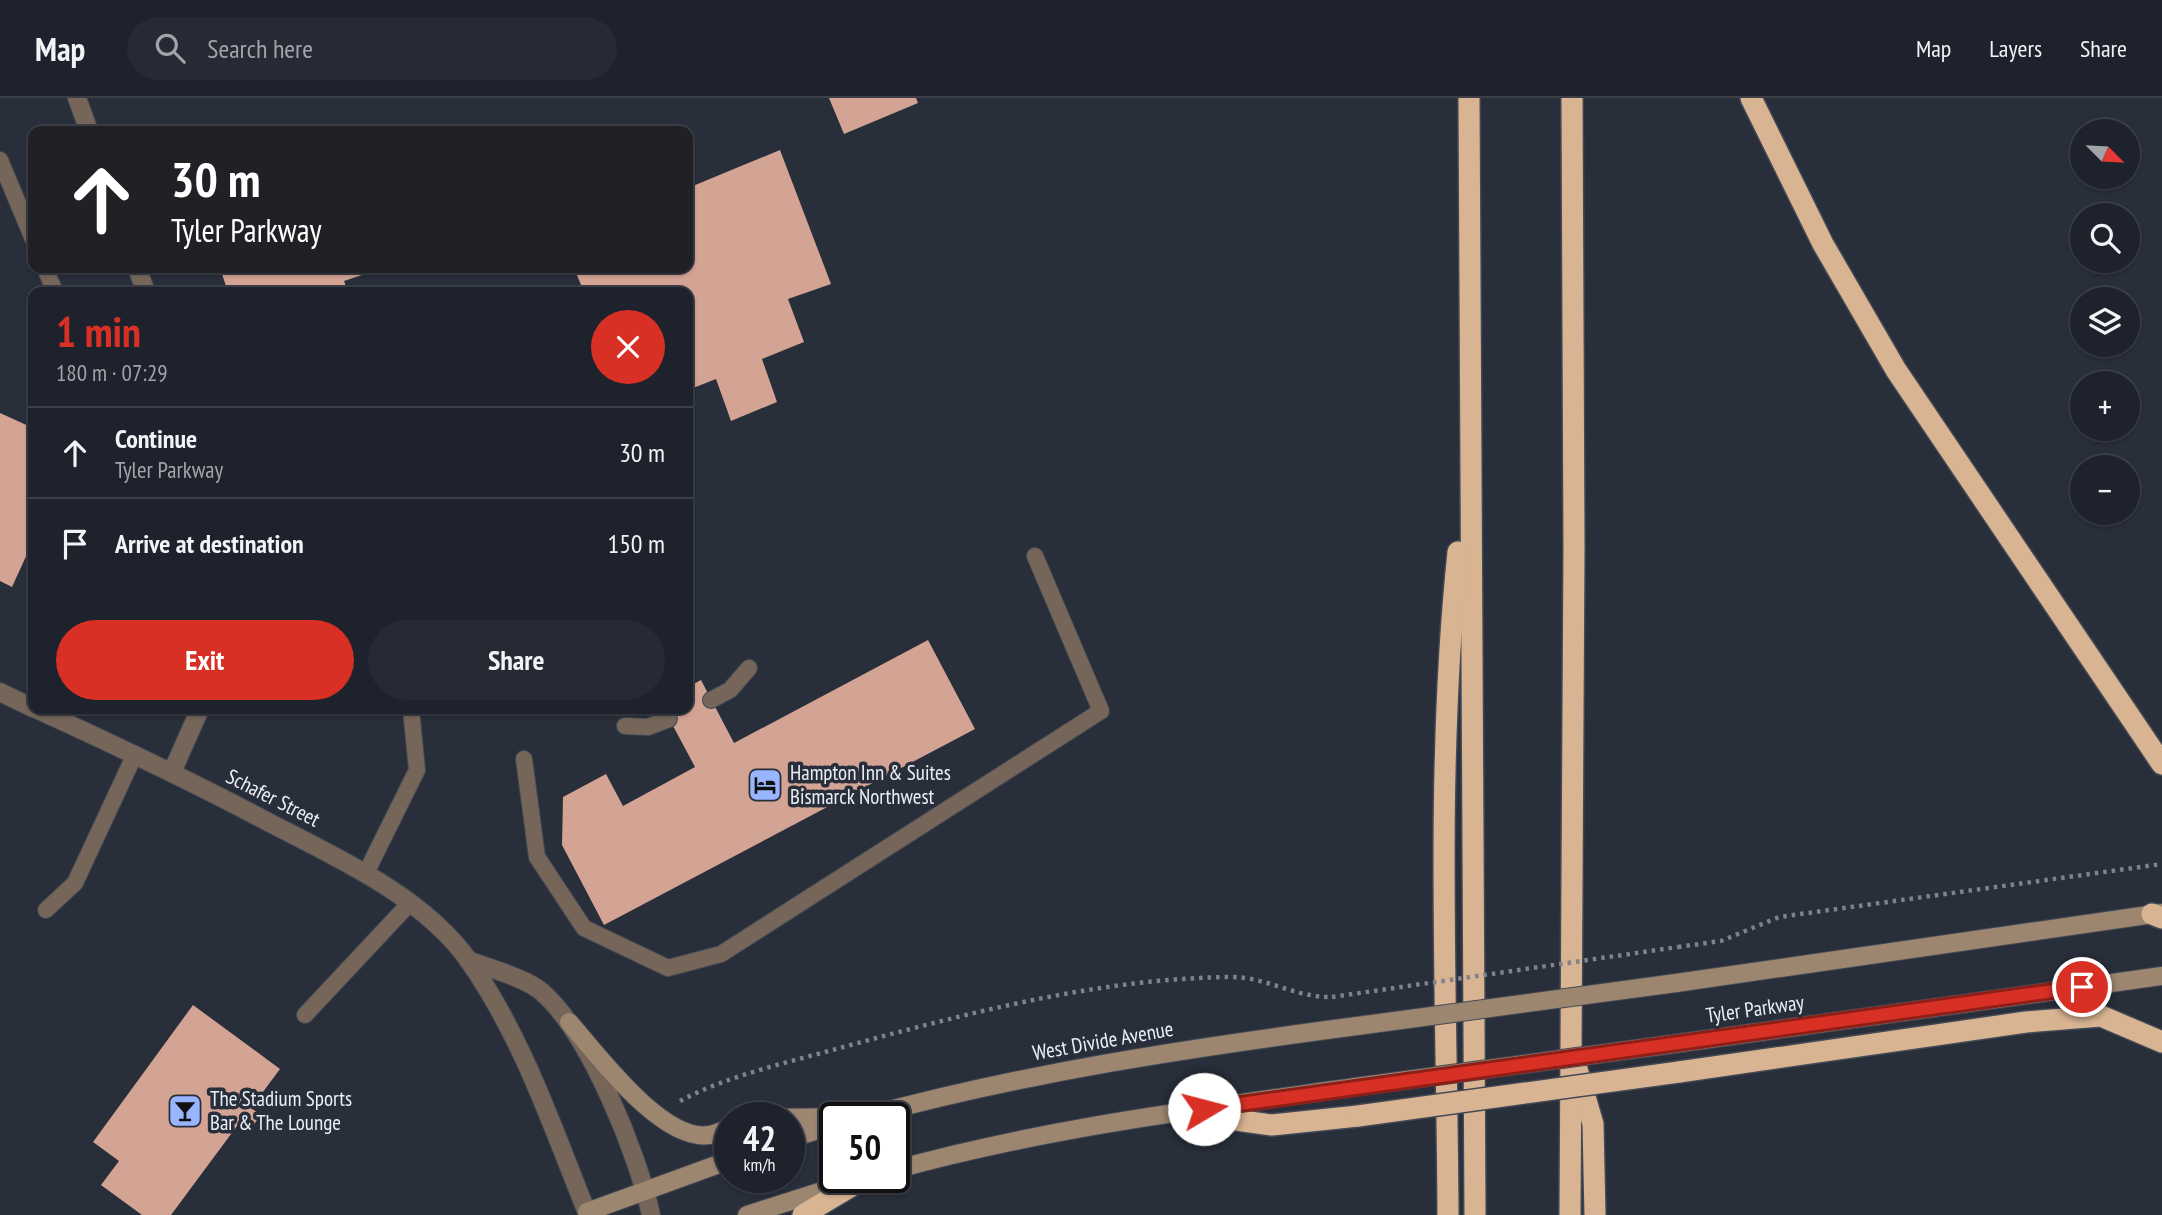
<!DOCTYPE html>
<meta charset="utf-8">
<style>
:root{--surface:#1e222c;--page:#262a34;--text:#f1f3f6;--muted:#a1a4a9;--line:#3c3f48;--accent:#d93025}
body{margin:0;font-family:"PT Sans Narrow",sans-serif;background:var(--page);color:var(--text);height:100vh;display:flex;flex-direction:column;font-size:26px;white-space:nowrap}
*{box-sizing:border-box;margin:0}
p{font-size:23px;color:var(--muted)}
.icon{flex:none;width:38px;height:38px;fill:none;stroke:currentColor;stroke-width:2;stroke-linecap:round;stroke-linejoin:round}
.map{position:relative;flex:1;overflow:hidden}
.details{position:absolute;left:28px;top:189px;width:665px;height:427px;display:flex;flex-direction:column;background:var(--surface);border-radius:14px;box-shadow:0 2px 5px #0004,0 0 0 2px var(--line)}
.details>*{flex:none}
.guide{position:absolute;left:28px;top:28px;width:665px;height:147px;border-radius:14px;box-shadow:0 2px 5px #0004,0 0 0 2px var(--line);background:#202124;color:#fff;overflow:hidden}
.needle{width:46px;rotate:114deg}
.buttons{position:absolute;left:2070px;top:21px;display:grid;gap:14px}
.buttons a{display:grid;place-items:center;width:70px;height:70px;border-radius:50%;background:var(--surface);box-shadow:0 2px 5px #0004,0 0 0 2px var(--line);font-size:35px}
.speed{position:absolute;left:714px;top:1004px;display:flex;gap:14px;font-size:35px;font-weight:700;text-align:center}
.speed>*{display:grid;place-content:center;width:91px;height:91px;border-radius:50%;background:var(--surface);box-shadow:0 2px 5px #0004,0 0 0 2px var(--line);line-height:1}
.speed small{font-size:18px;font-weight:400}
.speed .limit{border:4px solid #111;border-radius:10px;background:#fff;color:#111}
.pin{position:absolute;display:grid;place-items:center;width:60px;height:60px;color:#fff;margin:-30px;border:4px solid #fff;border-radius:50%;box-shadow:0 2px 7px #0007}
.me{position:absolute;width:77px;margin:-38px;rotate:82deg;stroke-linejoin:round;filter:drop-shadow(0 0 5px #0008)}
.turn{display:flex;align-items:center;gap:24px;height:147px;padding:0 28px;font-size:32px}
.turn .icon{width:91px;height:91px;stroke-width:2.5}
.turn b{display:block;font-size:49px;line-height:60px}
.round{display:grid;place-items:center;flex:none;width:74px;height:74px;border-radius:37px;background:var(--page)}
.headline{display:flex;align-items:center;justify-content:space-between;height:119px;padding:0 28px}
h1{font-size:42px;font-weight:700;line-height:52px;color:var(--accent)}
.action{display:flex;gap:14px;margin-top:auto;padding:14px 28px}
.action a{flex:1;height:80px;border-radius:42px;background:var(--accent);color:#fff;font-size:28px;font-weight:700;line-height:80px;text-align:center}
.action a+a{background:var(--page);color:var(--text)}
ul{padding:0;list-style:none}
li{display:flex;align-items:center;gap:21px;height:91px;padding:0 28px;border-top:2px solid var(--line)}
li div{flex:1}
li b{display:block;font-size:26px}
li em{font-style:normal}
header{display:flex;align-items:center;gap:42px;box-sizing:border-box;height:98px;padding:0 35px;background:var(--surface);border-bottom:2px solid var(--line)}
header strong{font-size:33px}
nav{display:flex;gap:38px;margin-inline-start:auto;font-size:24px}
.search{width:490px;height:63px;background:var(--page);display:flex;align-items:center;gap:18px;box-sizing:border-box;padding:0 24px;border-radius:38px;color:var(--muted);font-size:26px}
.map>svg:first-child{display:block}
.building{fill:#d3a393}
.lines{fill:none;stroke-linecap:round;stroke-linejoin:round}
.service-casing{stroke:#434954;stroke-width:18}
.minor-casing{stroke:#434954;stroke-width:20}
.tertiary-casing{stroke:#434954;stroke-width:20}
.secondary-casing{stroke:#434954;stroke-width:20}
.motorway-casing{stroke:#434954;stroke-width:24}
.path{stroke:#7d828d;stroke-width:4.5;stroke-dasharray:3.5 5;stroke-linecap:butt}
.service{stroke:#756659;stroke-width:16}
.minor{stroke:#756659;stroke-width:18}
.tertiary{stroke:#756659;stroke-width:18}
.secondary{stroke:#9d8670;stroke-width:18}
.motorway{stroke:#d8b492;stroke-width:21}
.secondary-bridge-casing{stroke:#434954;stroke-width:20;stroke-linecap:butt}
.motorway-bridge-casing{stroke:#434954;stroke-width:24;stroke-linecap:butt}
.path-bridge{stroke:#7d828d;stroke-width:4.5;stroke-dasharray:3.5 5;stroke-linecap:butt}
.secondary-bridge{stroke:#9d8670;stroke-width:18}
.motorway-bridge{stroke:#d8b492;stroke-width:21}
.route-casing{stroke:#8d1f18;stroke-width:18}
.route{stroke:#d93025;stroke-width:12}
.labels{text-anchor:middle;stroke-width:7;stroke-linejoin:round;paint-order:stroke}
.poi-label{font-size:21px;fill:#eaeef6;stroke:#282e3a;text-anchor:start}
.street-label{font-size:21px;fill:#eaeef6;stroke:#282e3a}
</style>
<header>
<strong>Map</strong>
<div class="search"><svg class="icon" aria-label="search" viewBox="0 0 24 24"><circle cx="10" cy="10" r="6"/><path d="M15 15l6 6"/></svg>Search here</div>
<nav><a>Map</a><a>Layers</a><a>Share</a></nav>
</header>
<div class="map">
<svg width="2162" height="1117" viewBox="0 0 2162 1117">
<rect width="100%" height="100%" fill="#282e3a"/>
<g class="building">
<polygon points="829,0 916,0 918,5 844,36"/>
<polygon points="780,52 831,186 788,201 804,244 762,261 777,304 731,323 716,281 688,292 688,194 584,194 574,170 688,170 688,90"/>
<polygon points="220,170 383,170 344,183 348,194 228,194"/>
<polygon points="0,315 33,330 33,443 12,489 0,483"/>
<polygon points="928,542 975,631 604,827 562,747 563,699 606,676 623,708 695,669 664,611 688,611 688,589 701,582 734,645"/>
<polygon points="193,907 280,971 251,1010 261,1017 247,1035 237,1028 171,1117 142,1117 101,1087 119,1063 93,1044"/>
</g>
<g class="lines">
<defs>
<g id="service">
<polyline points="0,62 33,141"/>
<polyline points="45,170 55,194"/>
<polyline points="711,602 730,592 749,570"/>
<polyline points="625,628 648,629 669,621"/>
<polyline points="524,661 537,759 584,830 668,870 721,856 1101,613 1035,458"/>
<polyline points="366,775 417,672 411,611"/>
<polyline points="46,812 75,785 135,656"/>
<polyline points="305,917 409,806"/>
</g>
<g id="minor">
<polyline points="77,0 89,33"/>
<polyline points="137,170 146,194"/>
<polyline points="172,674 200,611"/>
</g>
<g id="tertiary">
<polyline points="0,594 33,610"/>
<path d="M36 611C115 647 193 684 270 725 338 760 424 799 469 863 523 940 553 1031 588 1117"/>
<path d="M468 862C488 870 526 880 542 894 589 935 638 1056 651 1117"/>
</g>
<g id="secondary">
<polyline points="1676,885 2162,815"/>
<path d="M569 924C597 956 662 1044 709 1037 716 1036 723 1032 730 1030"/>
<polyline points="1680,945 2162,878"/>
<polyline points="760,1020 864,1019"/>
<path d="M860 1020C1023 975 1189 950 1357 928"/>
<polyline points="789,1041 835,1027"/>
<path d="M894 1072C1045 1030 1200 1011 1355 989"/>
<polyline points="587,1114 730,1062"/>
<polyline points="747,1117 847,1085"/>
</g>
<g id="motorway">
<polyline points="1469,0 1475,1117"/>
<polyline points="1751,0 1823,146 1896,272 2162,666"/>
<polyline points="2152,816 2162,820"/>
<polyline points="1577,971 1593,1026 1595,1117"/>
<polyline points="1679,974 2026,924 2101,918 2162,944"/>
<polyline points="1179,1014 1272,1027 1358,1018"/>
<polyline points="803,1117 865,1080"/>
<path d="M1448 1117C1447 896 1435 674 1458 454"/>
<polyline points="1570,1117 1574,450 1572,0"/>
</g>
</defs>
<use href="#service" class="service-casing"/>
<use href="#minor" class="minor-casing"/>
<use href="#tertiary" class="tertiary-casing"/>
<use href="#secondary" class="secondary-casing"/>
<use href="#motorway" class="motorway-casing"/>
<g class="path">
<polyline points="1678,849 1721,843 1779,819 2162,766"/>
<path d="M680 1003C727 978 785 965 836 951 964 916 1095 881 1228 879 1266 878 1295 900 1332 899"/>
</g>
<use href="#service" class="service"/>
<use href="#minor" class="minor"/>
<use href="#tertiary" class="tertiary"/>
<use href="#secondary" class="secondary"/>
<use href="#motorway" class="motorway"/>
<defs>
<g id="secondary-bridge">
<polyline points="1357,928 1676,885"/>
<polyline points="1355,989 1680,945"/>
</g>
<polyline id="motorway-bridge" points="1358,1018 1679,974"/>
</defs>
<use href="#secondary-bridge" class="secondary-bridge-casing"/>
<use href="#motorway-bridge" class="motorway-bridge-casing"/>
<polyline class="path-bridge" points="1332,899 1678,849"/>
<use href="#secondary-bridge" class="secondary-bridge"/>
<use href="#motorway-bridge" class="motorway-bridge"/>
</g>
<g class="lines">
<defs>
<polyline id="route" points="1204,1011 2082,889"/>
</defs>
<use href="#route" class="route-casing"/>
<use href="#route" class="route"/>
</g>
<defs>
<symbol id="hotel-square" viewBox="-11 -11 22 22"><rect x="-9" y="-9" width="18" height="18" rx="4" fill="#99b5fd" stroke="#282e3a"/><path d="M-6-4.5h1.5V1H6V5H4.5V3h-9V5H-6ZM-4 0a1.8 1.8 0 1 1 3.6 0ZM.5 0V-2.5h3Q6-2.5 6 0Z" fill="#111"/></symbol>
<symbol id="bar-square" viewBox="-11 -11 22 22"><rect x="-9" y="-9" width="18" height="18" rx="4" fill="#99b5fd" stroke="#282e3a"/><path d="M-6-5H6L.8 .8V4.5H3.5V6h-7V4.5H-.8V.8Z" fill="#111"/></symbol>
</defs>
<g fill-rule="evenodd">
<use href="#hotel-square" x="746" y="668" width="38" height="38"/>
<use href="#bar-square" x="166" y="994" width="38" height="38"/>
</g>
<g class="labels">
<g class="poi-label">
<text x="790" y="682">Hampton Inn &amp; Suites<tspan x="790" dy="24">Bismarck Northwest</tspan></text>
<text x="210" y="1008">The Stadium Sports<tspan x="210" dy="24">Bar &amp; The Lounge</tspan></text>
</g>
<g class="street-label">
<text transform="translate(273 700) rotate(27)" y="7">Schafer Street</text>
<text transform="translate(1755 911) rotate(-8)" y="7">Tyler Parkway</text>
<text transform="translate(1103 943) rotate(-10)" y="7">West Divide Avenue</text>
</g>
</g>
</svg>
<div class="buttons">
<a><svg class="needle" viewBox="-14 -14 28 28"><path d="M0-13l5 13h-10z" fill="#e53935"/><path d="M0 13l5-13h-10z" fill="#a1a4a9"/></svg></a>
<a><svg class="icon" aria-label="search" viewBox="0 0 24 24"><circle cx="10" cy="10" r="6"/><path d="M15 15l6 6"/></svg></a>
<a><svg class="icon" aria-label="layers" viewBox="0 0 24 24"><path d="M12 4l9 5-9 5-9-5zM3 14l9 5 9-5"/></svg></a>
<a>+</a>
<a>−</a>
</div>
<div class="speed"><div>42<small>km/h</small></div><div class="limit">50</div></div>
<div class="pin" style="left:2082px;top:889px;background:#d93025"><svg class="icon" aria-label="arrive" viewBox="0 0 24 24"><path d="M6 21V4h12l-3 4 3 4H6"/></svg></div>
<svg class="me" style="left:1204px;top:1011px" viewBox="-20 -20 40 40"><circle r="19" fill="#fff"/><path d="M0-13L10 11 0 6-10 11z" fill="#d93025"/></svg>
<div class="guide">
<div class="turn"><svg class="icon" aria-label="ahead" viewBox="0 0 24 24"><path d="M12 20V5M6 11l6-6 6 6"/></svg><div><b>30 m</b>Tyler Parkway</div></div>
</div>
<section class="details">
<div class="headline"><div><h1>1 min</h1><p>180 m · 07:29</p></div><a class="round" style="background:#d93025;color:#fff"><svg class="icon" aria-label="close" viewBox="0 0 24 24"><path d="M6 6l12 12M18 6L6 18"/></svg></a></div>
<ul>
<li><svg class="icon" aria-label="ahead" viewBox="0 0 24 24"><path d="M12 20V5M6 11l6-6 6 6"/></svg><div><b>Continue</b><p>Tyler Parkway</p></div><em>30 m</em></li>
<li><svg class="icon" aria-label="arrive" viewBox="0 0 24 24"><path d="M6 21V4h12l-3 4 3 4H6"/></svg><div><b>Arrive at destination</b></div><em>150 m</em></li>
</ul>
<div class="action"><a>Exit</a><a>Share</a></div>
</section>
</div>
